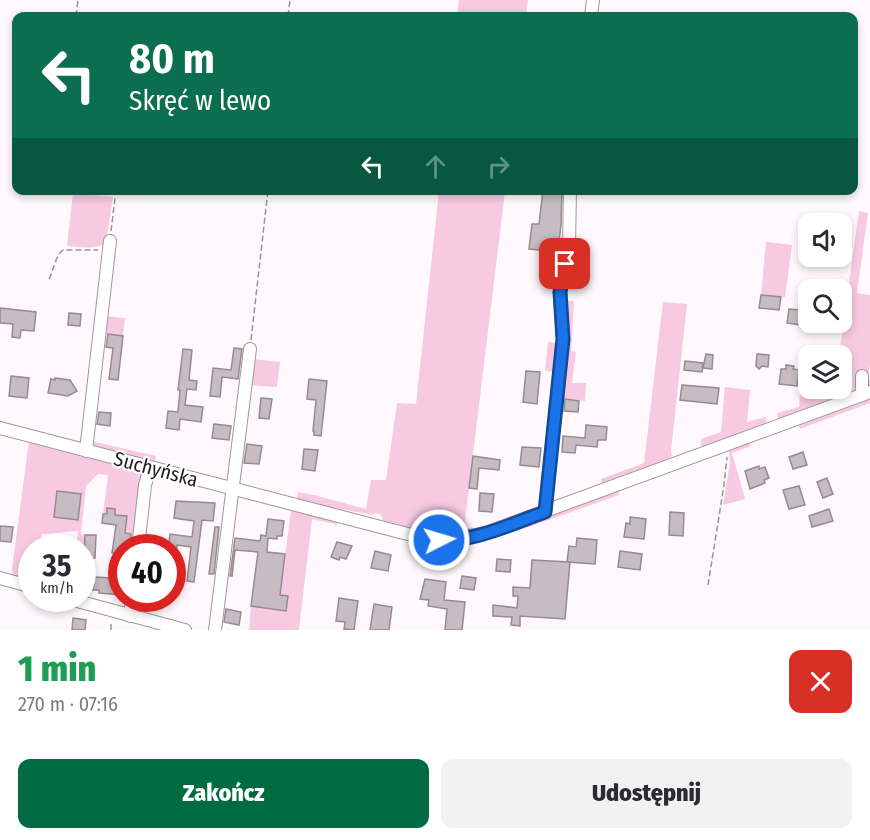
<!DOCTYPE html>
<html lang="pl">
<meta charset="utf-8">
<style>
:root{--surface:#fff;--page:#f2f2f3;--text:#2b2b33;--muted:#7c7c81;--accent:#006a41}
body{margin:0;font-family:"Fira Sans Condensed",sans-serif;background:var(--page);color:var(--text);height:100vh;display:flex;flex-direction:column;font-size:22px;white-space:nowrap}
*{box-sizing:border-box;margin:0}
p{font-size:20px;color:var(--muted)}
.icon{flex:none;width:33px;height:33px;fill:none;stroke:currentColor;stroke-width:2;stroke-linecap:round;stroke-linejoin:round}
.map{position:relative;height:630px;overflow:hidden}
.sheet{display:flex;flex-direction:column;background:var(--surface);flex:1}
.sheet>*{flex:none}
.guide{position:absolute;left:12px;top:12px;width:846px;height:183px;border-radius:12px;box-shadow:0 3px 9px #0003;background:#0b6e4f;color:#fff;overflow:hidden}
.fabs{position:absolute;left:798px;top:213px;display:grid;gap:12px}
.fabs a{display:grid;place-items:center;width:54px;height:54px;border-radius:12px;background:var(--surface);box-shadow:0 3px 9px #0003;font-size:30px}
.speed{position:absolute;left:18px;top:534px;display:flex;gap:12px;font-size:30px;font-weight:700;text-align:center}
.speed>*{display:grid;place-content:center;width:78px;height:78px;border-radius:50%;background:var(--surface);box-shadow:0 3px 9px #0003;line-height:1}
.speed small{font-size:15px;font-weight:400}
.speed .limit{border:9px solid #d22;background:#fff;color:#111}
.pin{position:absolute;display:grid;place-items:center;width:51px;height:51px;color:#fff;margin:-26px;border-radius:12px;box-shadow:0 3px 9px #0006}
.me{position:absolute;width:66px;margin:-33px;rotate:85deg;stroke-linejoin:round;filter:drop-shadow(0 0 4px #0008)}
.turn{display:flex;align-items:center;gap:21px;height:126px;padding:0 18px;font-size:27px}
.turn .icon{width:78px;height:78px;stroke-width:2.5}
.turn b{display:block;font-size:42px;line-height:51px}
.lanes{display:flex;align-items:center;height:57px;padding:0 18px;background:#0003;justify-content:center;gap:30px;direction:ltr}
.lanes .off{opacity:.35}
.round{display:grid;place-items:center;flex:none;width:63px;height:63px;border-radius:12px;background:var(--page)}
.head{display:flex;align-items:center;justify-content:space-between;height:102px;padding:0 18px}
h1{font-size:36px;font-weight:800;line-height:45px;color:#1e9e55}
.cta{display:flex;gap:12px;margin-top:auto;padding:12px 18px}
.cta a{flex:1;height:69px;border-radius:12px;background:var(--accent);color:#fff;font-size:24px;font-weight:800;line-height:69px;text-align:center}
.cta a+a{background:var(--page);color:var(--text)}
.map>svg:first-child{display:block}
.green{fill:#f7cae2}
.building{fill:#c6bcc1;stroke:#958b90;stroke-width:1.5}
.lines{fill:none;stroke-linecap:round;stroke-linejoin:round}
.minor-casing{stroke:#9f969b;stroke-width:14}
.path{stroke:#999396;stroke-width:1.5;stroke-dasharray:6 3;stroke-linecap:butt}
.minor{stroke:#fff;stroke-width:12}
.route-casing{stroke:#114b97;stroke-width:15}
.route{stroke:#1a73e8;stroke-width:10}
.labels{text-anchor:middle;stroke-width:4.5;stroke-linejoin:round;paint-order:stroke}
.street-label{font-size:20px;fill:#221e20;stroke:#fff}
</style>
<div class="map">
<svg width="870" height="630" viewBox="0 0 870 630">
<rect width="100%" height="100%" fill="#fff8fc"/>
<g class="green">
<polygon points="459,0 528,0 526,16 457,16"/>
<path d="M439 191H505L464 529 473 527 472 530C442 541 412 530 383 520L380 514 375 513 373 515 302 502 297 497 298 492 314 495 366 509 371 480H386L397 403 416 404Z"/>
<path d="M73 193 113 197 106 243C94 250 80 247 67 246Z"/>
<polygon points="859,211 868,213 857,293 870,295 870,363 868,380 870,380 870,387 866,389 864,377 868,377 867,372 860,371 858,391 778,419 777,413 799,407 800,394 834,391 835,389 842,388 842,356 839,355"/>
<polygon points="766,242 792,245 785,297 761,295"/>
<polygon points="565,300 574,301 571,351 576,352 572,383 586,383 585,401 559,398"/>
<polygon points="663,302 687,304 671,451 672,455 670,459 602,485 601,479 644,463"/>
<polygon points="104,316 125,318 123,336 101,333"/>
<polygon points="548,342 559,343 556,372 545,371"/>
<polygon points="251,359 280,362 277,387 248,385"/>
<polygon points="725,387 750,390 747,422 766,417 766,425 701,448 701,439 721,432"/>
<polygon points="870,398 870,403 800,429 798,424"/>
<polygon points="29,441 143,471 137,535 125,533 127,516 115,515 115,509 108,508 107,514 103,514 108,475 98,474 86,486 81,534 85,535 84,557 86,558 83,599 82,548 76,547 78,531 42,534 40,547 32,548 31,583 13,578 12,569"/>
<polygon points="91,441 156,456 155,462 152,462 93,447 91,445"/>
<polygon points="749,442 751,446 732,453 745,499 723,505 730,463 729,449"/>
<polygon points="619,489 619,495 526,528 526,524"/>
<polygon points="291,510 338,522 336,527 335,524 312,519 299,630 249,630 251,606 285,611 280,595"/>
</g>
<g class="building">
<polygon points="543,190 562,190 561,224 558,252 529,249 532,224 539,224"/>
<polygon points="576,255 579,255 575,288 569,287"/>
<polygon points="761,295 781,297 779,310 759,308"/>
<polygon points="0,308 36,312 34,331 21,330 20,338 12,337 13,324 0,323"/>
<polygon points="789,309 808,311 808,329 801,328 801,325 787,323"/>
<polygon points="69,313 81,314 80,326 68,325"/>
<polygon points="108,334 123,336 118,380 109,379 113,348 106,347"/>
<polygon points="234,348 242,349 238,379 222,377 220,397 210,396 213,368 231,370"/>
<polygon points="183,349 192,350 189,380 197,381 196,390 187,389 185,405 203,407 201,422 180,419 179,430 166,428 168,411 178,412 180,390 178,390"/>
<polygon points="706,354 713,355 712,369 703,368"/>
<polygon points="757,354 769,355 768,367 762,366 759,369 756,366"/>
<polygon points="685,361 703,363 702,372 684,370"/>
<polygon points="786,365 794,366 793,369 799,370 797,386 779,384 781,369 786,369"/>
<polygon points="526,371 540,372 537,404 523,402"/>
<polygon points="11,376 29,378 27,398 9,396"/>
<polygon points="55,378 70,380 77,391 68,396 48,393 51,379 55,380"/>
<polygon points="309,379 327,381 321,436 314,435 314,431 313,431 316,400 307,399"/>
<polygon points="682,385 719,388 717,404 680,400"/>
<polygon points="261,398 272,399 269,419 259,418"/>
<polygon points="565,399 579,401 578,412 564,411"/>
<polygon points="99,412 111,413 110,426 97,424"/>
<polygon points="214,424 231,426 229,440 212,438"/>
<polygon points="586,425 607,427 606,440 598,440 597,447 576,445 575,453 562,452 563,436 585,438"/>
<polygon points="247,444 262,446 259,464 244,463"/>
<polygon points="522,447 541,448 539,467 520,465"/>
<polygon points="304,449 318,450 315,471 302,469"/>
<polygon points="803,452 807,465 793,469 789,457"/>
<polygon points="473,456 500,460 499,470 479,468 477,489 469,488"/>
<polygon points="759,466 759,469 765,467 769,478 764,480 765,483 750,489 745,471"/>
<polygon points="827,478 833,494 823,498 817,482"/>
<polygon points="799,486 805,505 789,509 783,490"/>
<polygon points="57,491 81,494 78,520 54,517"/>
<polygon points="480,493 494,494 492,512 479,511"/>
<polygon points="176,501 215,503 213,521 202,520 194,582 187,581 191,547 177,545 177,548 150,548 151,540 169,542 170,534 192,537 194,521 174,518"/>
<polygon points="107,508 115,509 115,515 127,516 125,533 131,534 130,544 123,544 122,554 112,553 116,525 102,523 103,514 107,514"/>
<polygon points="829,509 833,521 812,527 809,516"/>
<polygon points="670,512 684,513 683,536 669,535"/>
<polygon points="630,517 646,519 644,539 624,537 626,523 630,524"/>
<polygon points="268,519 284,521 282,536 277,536 277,539 268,538 267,552 285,554 280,595 288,596 286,611 251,606 258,552 235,550 232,576 230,576 235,538 260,541 261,535 266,536"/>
<polygon points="0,526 13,527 11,542 0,541"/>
<polygon points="215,527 219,527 214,574 209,574"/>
<polygon points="85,535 96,535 95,558 84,558"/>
<polygon points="577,538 597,540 595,564 567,562 569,546 576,547"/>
<polygon points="337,542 352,546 346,559 340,557 339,560 331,557"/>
<polygon points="375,551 391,555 388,571 371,568"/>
<polygon points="620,551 642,554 640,570 618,567"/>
<polygon points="497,559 511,560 510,572 496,571"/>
<polygon points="532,560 570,562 565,619 520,616 520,626 511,625 512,617 493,616 493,605 517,608 518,596 513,596 513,587 530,588"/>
<polygon points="462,576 476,578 474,590 460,588"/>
<polygon points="95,577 111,578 111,582 122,584 122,595 99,593 99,590 93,590"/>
<polygon points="425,579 446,582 444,600 465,602 462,630 445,630 447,609 428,606 429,600 420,599"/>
<polygon points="339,598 358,601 354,630 344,629 345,622 336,621"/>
<polygon points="374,604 392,607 389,630 370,630"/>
<polygon points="226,609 241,612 239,625 224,622"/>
<polygon points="73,618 86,620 85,630 72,630"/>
</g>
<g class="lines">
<defs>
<g id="minor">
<polyline points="591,16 593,0"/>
<polyline points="862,395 862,376"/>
<polyline points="0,428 423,538 454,540 488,532 870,392"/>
<polyline points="86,451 110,241"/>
<polyline points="545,511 563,339 560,292 569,247 570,190"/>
<polyline points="138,548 145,485 150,468"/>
<polyline points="0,578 32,587"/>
<polyline points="66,598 185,630"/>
<polyline points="130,616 132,598"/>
<polyline points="215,630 250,349"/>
</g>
</defs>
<use href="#minor" class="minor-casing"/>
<g class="path">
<polyline points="76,16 78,0"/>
<polyline points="288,16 290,0"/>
<polyline points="111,231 116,190"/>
<path d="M49 279C54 270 55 256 63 250H98"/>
<polyline points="251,340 268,190"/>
<polyline points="708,585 724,485 727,457"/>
<polyline points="111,630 111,622"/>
</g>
<use href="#minor" class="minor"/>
</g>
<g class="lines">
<defs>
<path id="route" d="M439 540C475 542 511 524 545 512L563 339 560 292 565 264"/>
</defs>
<use href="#route" class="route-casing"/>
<use href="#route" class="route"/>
</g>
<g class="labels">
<g class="street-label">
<text transform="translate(156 469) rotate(15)" y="7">Suchyńska</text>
</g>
</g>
</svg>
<div class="fabs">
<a><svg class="icon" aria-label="sound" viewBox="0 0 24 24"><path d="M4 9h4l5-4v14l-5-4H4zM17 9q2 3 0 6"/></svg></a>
<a><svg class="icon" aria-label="search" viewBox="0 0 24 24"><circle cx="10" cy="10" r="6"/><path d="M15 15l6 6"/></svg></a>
<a><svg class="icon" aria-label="layers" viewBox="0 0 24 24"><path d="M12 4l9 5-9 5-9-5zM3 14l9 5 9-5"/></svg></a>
</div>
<div class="speed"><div>35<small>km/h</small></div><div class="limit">40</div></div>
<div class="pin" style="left:565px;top:264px;background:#d93025"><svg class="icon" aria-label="arrive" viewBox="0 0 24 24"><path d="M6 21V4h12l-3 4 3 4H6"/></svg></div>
<svg class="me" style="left:439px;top:540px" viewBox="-20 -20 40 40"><circle r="17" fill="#1a73e8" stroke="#fff" stroke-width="3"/><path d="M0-11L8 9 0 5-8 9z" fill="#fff"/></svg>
<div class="guide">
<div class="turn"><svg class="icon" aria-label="left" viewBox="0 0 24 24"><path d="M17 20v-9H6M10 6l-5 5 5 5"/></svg><div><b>80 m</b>Skręć w lewo</div></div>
<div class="lanes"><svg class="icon" aria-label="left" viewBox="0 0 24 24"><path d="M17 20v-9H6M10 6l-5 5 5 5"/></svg><svg class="icon off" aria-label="ahead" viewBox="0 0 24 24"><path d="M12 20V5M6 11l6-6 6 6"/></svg><svg class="icon off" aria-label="right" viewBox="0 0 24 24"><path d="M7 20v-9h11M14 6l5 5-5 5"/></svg></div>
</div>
</div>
<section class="sheet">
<div class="head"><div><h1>1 min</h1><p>270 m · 07:16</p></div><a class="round" style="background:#d93025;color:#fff"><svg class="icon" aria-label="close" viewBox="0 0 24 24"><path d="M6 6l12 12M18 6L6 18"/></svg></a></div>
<div class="cta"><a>Zakończ</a><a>Udostępnij</a></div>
</section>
